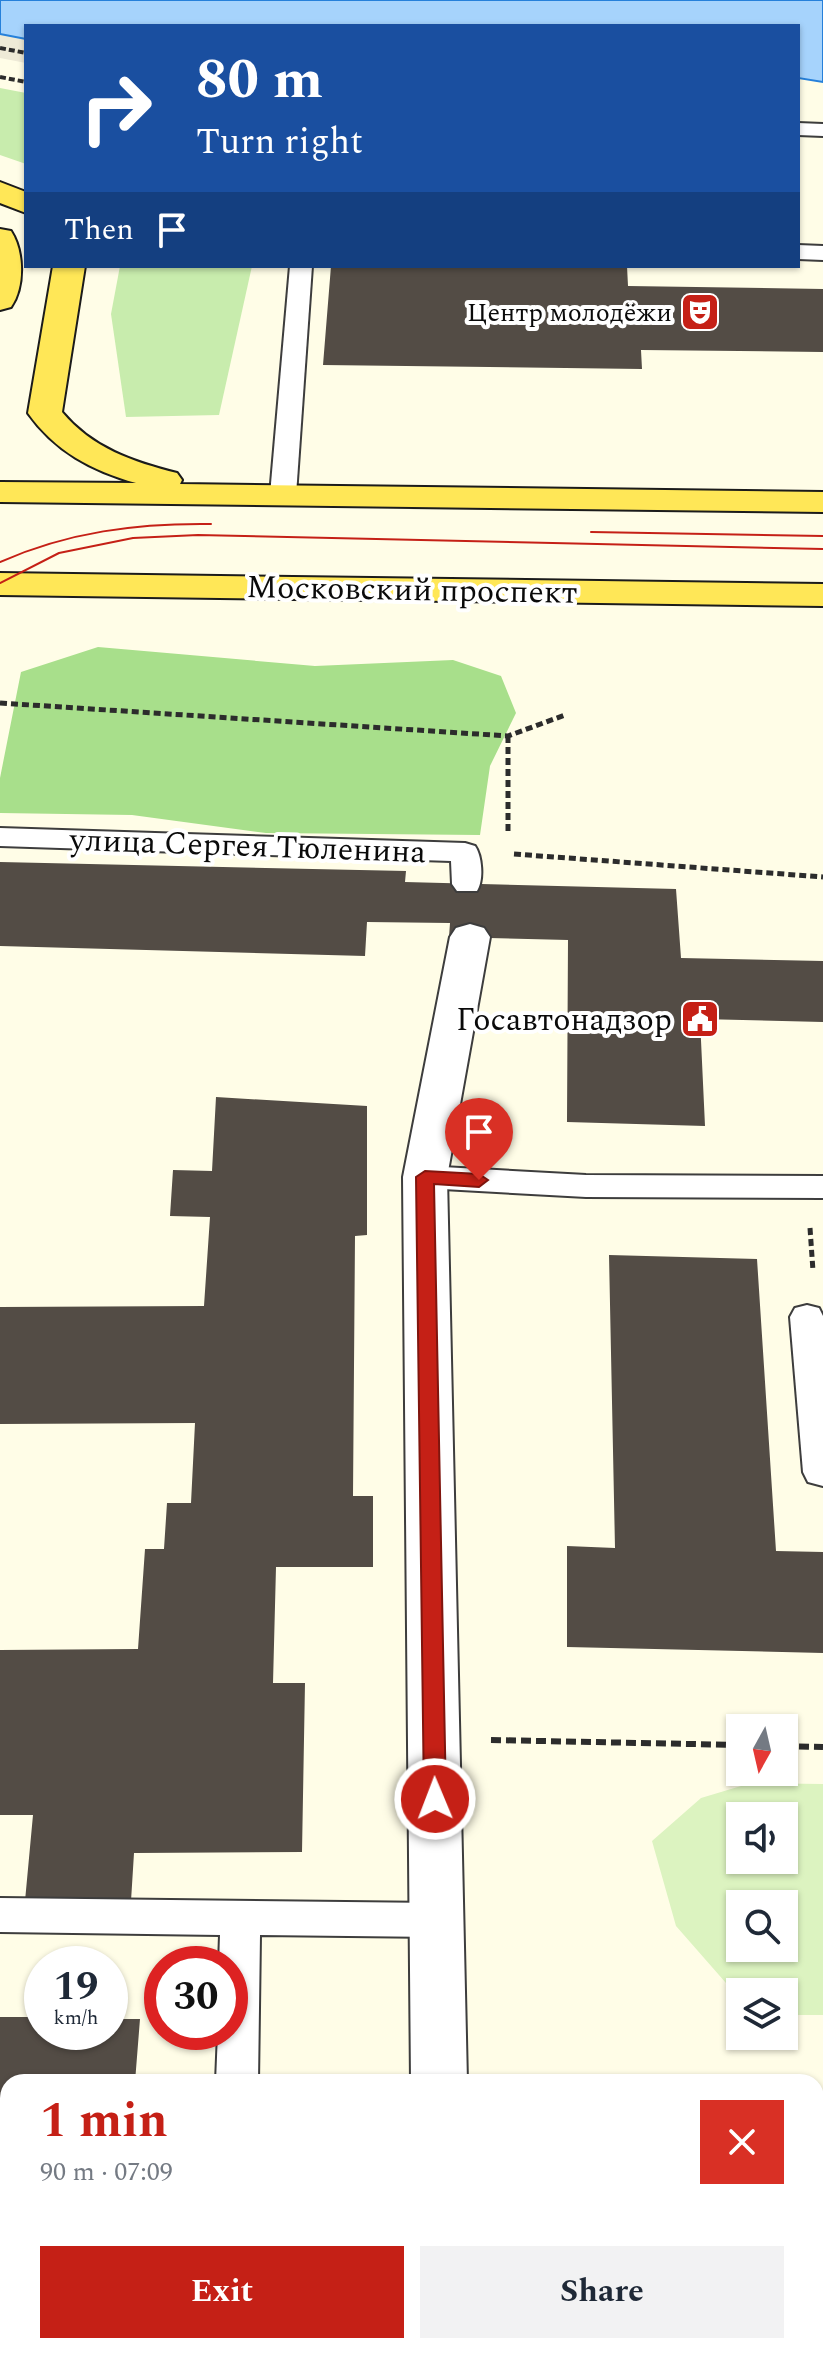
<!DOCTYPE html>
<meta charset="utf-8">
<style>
:root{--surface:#fff;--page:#f2f2f3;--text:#1f2937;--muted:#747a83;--accent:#c52016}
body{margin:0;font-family:Spectral,serif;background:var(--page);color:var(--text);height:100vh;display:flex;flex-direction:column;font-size:30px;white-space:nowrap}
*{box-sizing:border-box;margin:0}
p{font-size:26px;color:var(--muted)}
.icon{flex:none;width:44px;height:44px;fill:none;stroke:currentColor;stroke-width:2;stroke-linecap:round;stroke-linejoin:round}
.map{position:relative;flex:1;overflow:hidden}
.side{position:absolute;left:0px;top:2074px;width:824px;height:280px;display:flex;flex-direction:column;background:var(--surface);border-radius:24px 24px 0 0;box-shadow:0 2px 6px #0004}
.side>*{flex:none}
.hud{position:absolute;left:24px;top:24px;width:776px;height:244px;border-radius:0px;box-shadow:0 2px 6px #0004;background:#1a4fa0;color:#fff;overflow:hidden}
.needle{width:52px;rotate:188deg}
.buttons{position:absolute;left:726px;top:1714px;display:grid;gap:16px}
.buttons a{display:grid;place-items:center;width:72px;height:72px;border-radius:0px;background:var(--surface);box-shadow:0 2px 6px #0004;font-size:40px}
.speed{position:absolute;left:24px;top:1946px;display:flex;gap:16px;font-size:40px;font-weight:700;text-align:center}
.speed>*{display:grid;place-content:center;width:104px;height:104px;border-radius:50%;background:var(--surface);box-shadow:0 2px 6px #0004;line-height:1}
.speed small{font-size:20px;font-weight:400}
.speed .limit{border:12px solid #d22;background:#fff;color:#111}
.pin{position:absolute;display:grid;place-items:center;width:68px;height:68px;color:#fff;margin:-82px -34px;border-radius:50% 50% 50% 0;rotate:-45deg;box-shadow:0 0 8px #0007}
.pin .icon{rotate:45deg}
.me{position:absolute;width:88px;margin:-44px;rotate:359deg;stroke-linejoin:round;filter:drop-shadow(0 0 6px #0008)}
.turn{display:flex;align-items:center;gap:28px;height:168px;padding:0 40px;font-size:36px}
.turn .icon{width:104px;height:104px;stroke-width:2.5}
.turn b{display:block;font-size:56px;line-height:68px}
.then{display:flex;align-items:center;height:76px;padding:0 40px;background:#0003;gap:16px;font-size:30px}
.round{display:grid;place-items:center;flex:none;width:84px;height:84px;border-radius:0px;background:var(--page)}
.headline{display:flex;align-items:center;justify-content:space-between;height:136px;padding:0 40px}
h1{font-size:48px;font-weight:700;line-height:60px;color:var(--accent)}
.cta{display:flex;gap:16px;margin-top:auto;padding:16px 40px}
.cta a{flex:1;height:92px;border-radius:0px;background:var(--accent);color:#fff;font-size:32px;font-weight:700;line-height:92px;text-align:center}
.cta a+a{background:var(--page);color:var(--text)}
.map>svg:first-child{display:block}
.green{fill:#c8ecad}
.forest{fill:#a8df8b}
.pitch{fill:#dcf3c0;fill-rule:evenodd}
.plaza{fill:#eeead7}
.water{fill:#a6d3fc;stroke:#2680da;stroke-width:2}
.building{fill:#534c45}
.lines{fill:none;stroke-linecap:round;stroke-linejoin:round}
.lane-casing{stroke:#3d3d3d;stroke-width:4}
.street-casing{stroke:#3d3d3d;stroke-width:4}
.primary-casing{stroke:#1b1b1b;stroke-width:4}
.path-far2{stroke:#2c2c2c;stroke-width:4;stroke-dasharray:6 3;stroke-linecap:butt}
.path-far1{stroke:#2c2c2c;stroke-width:5;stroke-dasharray:7 4;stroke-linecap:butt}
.path{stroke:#2c2c2c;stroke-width:6;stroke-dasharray:10 5;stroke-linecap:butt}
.lane{fill:#fff;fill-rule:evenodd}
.street{fill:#fff;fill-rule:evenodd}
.primary{fill:#ffe757;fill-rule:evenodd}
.tram{stroke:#c52016;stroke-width:2}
.route{fill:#c52016;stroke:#80150e;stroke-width:2}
.labels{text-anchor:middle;stroke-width:8;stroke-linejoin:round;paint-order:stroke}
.far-poi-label{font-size:26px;fill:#0a0a0a;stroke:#fff;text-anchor:end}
.street-label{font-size:32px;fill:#0a0a0a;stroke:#fff}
.poi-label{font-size:32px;fill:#0a0a0a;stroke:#fff;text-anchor:end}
</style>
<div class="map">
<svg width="823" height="2354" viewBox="0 0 823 2354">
<rect width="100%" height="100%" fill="#fffde7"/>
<g class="green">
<polygon points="0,88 26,93 26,164 0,155"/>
<polygon points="120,266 252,266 219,415 126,417 111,314"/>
</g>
<polygon class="forest" points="98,647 315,666 453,660 501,676 516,713 490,766 480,835 266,833 132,815 0,813 0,778 21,672"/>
<path class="pitch" d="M751 1783 823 1784V2015H784V1992H740V1999L676 1926 652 1841 701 1798ZM740 1816H784V1860H740ZM740 1904H784V1948H740Z"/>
<polygon class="plaza" points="0,34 26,39 26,63 0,58"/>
<polygon class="water" points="0,0 823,0 823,82 798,78 798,26 26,26 26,39 0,34"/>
<g class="building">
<polygon points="331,266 627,266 628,286 823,289 823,352 641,350 642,369 323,365"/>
<polygon points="0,862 406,871 405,882 676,889 681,958 823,961 823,1022 700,1019 705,1126 567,1122 568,940 449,937 450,923 367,922 365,956 0,946"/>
<polygon points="216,1097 367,1106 367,1235 355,1236 353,1496 373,1496 373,1567 276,1567 273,1683 305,1683 302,1852 134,1853 131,1901 25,1901 33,1815 0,1815 0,1650 138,1649 145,1549 164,1549 167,1503 191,1503 195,1423 0,1424 0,1307 204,1306 210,1217 170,1216 173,1170 212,1171"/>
<polygon points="609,1255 757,1259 776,1551 823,1552 823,1653 567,1647 567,1546 615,1548"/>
<polygon points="0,2017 42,2017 42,2032 110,2032 110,2019 140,2019 135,2082 8,2082 8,2185 0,2185"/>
<rect x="816" y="2107" width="7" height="176"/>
<polygon points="503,2346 644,2346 645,2354 503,2354"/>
</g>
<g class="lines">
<defs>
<g id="lane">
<polygon points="798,123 823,124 823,136 798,135"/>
<polygon points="798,245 823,246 823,260 798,259"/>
<polygon points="290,266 312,266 296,495 283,503 270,495"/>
<path d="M0 828 465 843 475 846C482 856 484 880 477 891H457L452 884 451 861 0 846Z"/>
<polygon points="425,1166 586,1175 823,1176 823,1198 586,1197 425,1188 414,1185 409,1177 414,1169"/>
<polygon points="807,1305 819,1308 823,1316 823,1486 808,1482 803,1472 790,1317 795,1308"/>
<polygon points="0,1898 437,1903 451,1908 457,1920 451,1932 437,1937 260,1935 258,2082 216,2082 218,2032 230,2032 230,1964 219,1964 220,1935 0,1932"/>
<rect x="210" y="2346" width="44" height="8"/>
</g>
<g id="street">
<polygon points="470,924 484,928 490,937 447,1177 467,2082 411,2082 403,1177 450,937 456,928"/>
<polygon points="413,2346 473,2346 474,2354 414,2354"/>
</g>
<g id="primary">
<polygon points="0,182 26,192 26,213 0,203"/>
<path d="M0 229 11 231C24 251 25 287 11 307L0 310Z"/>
<path d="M53 266H85L62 412C92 448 133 462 177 473L182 480 180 484 823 492V512L0 502V482L136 483C92 471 55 451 28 413Z"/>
<polygon points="0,573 823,584 823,606 0,595"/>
</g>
</defs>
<use href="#lane" class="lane-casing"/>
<use href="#street" class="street-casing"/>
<use href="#primary" class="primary-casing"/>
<g class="path-far2">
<polyline points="0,48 26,53"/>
<polyline points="0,77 26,82"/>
</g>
<g class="path-far1">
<polyline points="0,703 508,736 565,715"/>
<polyline points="508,736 508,834"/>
<polyline points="514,854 823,877"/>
<polyline points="810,1228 813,1271"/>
</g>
<g class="path">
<polyline points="491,1740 740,1745"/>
<polyline points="784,1746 823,1747"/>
</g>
<use href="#lane" class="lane"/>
<use href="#street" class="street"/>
<use href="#primary" class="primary"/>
<g class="tram">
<polyline points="591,532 823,536"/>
<path d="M0 562C68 532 137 523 211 524"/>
<polyline points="0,583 59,553 133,538 198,535 823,549"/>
</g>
</g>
<polygon class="route" points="425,1171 479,1174 488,1180 479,1187 434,1184 446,1799 443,1806 427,1806 424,1799 416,1177"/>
<defs>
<symbol id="theatre-square" viewBox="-11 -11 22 22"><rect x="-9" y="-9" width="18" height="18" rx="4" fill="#c52016" stroke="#fff"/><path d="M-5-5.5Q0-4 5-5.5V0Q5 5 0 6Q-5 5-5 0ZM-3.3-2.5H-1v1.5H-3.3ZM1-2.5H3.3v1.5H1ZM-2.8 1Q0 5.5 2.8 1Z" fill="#fff"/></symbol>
<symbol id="civic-square" viewBox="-11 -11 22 22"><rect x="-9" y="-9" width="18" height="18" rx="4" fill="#c52016" stroke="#fff"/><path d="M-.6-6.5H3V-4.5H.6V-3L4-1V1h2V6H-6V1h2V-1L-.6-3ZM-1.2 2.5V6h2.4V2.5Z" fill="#fff"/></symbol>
</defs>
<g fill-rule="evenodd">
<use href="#theatre-square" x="678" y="290" width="44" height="44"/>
<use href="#civic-square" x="678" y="997" width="44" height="44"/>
</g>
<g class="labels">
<g class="far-poi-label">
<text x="672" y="321">Центр молодёжи</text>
</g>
<g class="street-label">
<text transform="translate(412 589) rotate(1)" y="11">Московский проспект</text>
<text transform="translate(248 845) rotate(2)" y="11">улица Сергея Тюленина</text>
</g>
<g class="poi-label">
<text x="672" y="1030">Госавтонадзор</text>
</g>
</g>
</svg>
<div class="buttons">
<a><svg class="needle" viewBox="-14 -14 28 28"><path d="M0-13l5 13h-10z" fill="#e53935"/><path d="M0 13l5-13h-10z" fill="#747a83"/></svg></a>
<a><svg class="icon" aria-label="sound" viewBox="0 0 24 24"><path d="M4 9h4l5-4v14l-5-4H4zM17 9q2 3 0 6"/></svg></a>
<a><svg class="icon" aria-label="search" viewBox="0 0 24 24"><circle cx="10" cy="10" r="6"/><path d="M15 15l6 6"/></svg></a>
<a><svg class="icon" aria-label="layers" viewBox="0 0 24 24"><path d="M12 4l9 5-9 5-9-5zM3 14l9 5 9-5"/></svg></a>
</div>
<div class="speed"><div>19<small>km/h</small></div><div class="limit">30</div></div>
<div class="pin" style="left:479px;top:1180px;background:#d93025"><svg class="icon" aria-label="arrive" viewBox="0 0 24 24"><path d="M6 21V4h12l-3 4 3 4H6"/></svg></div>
<svg class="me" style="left:435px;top:1799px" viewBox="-20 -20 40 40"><circle r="17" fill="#c52016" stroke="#fff" stroke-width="3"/><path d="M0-11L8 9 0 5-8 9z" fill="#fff"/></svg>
<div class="hud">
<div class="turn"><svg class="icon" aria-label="right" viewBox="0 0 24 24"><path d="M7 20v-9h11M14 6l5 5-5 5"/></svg><div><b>80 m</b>Turn right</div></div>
<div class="then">Then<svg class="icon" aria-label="arrive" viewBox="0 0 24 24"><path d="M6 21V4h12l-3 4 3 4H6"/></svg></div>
</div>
<section class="side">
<div class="headline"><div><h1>1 min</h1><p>90 m · 07:09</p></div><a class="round" style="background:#d93025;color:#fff"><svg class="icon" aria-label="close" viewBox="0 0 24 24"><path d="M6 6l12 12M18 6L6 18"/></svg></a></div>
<div class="cta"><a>Exit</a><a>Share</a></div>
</section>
</div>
